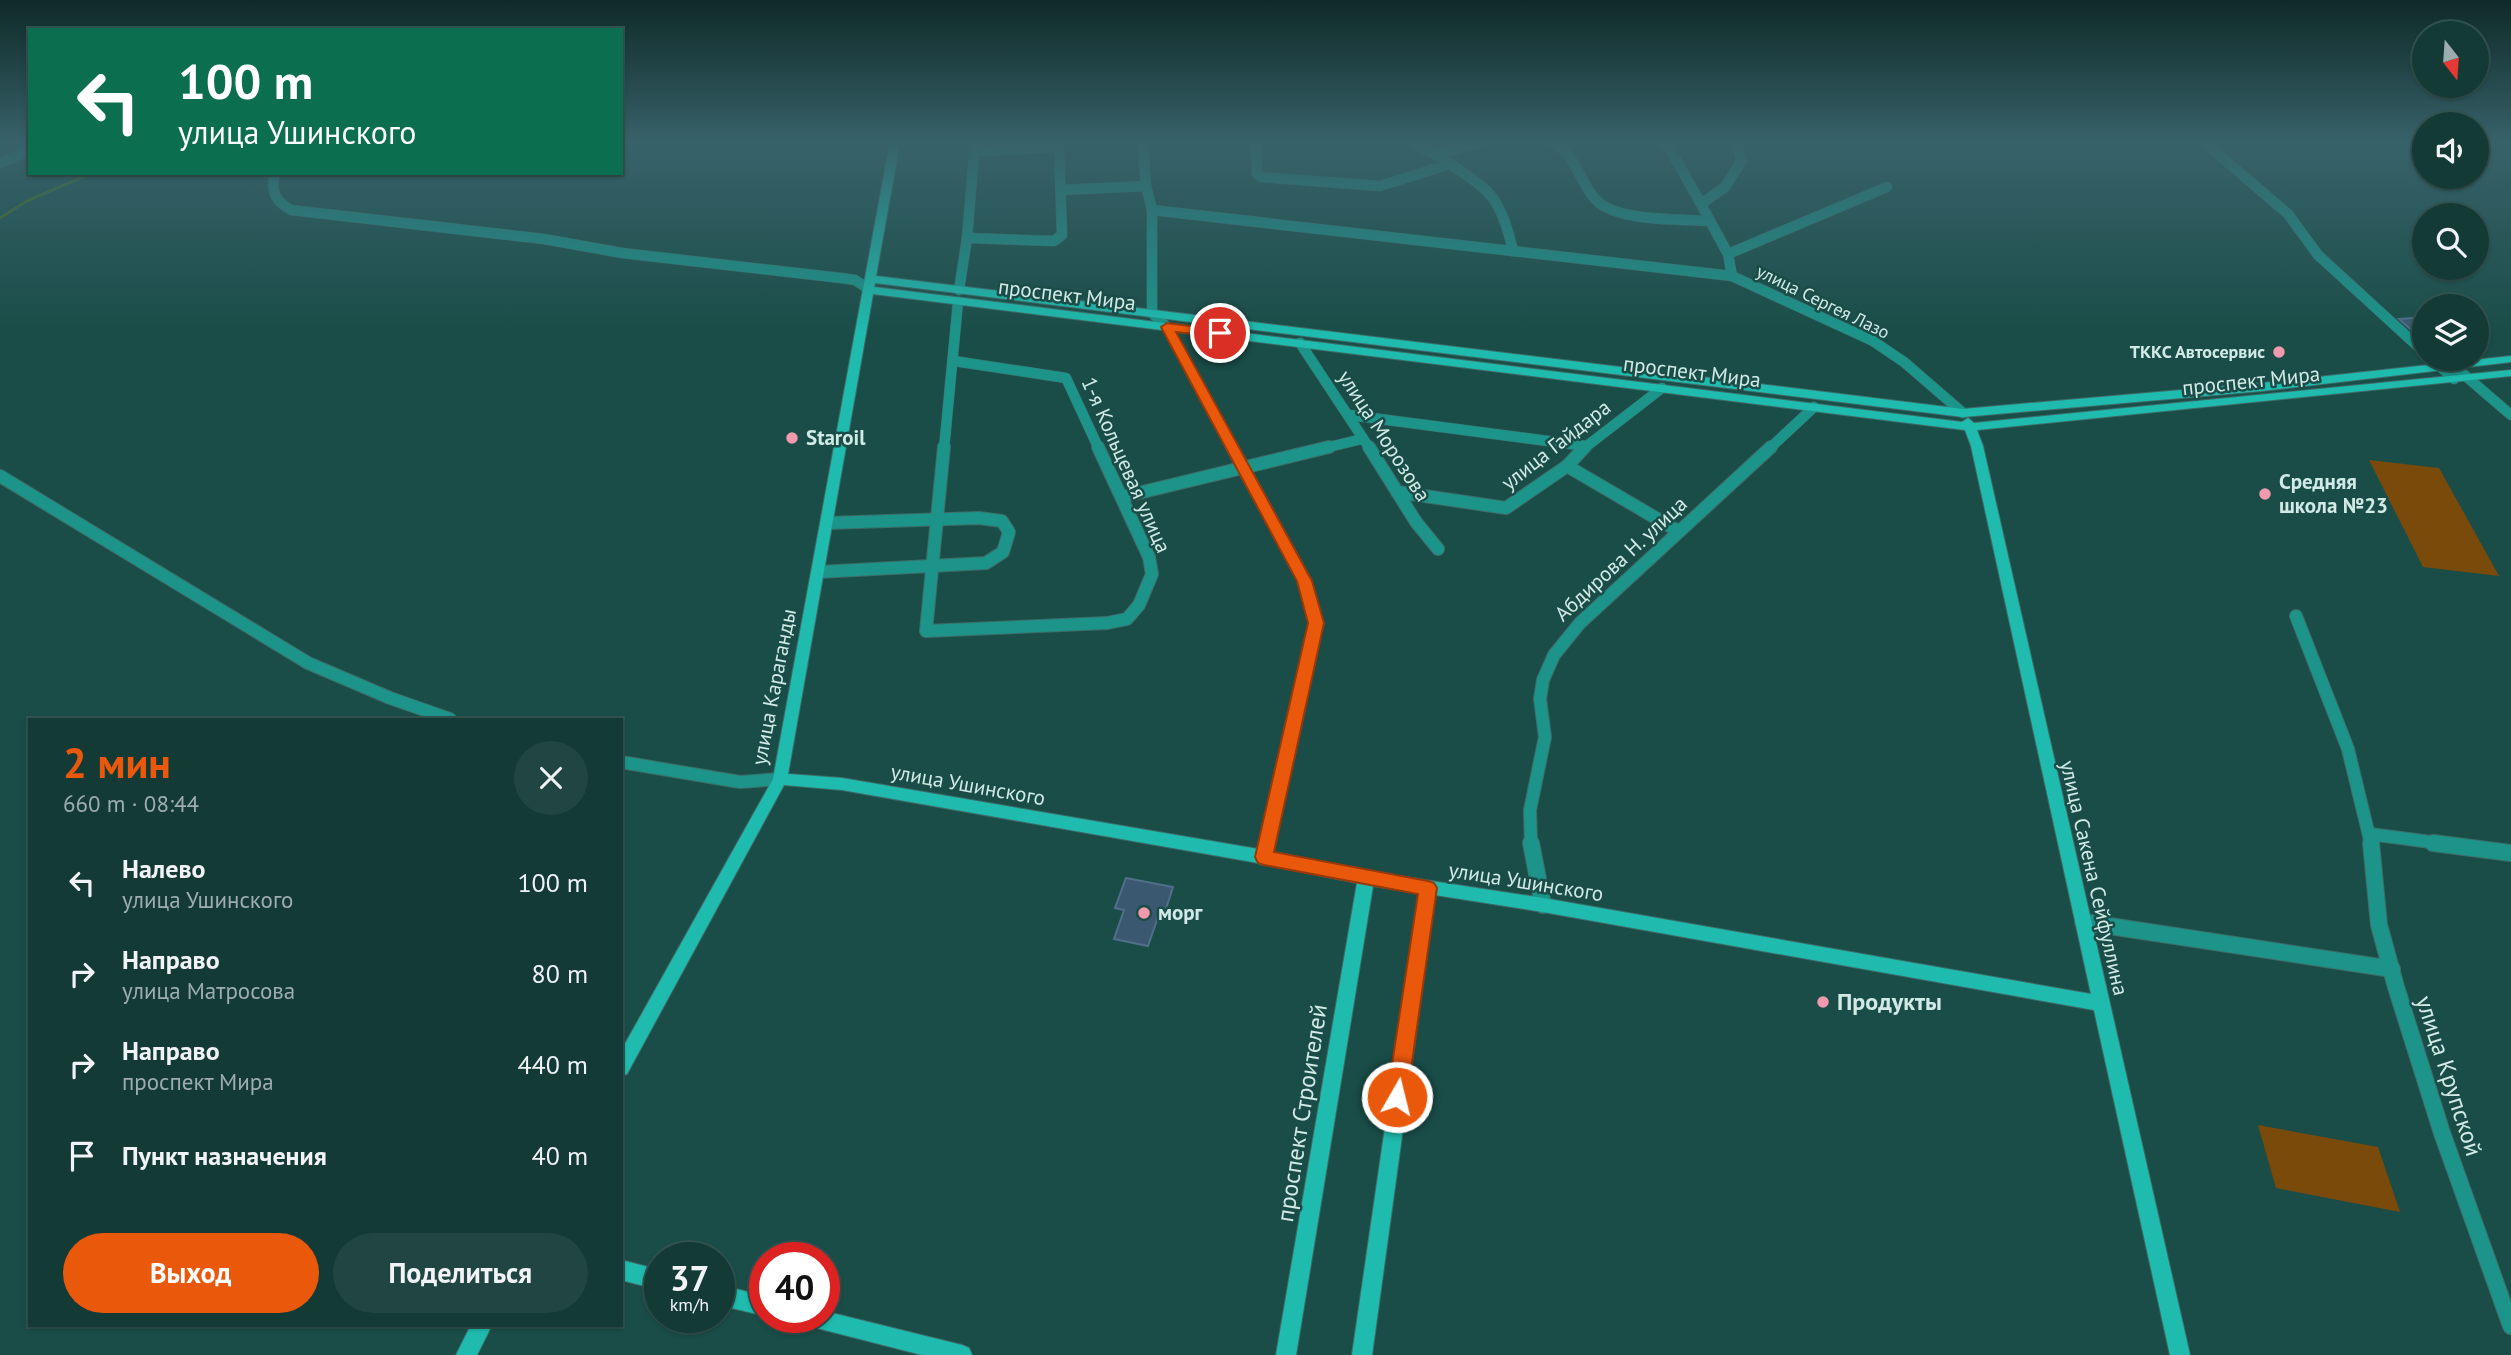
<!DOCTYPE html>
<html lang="ru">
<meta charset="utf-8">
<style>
:root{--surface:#143a36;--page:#214542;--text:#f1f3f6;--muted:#9dadad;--line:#335451;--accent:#ea580c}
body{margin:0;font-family:"PT Sans",sans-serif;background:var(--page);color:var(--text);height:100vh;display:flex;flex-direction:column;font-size:26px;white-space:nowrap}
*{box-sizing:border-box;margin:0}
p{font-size:23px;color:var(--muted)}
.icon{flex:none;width:38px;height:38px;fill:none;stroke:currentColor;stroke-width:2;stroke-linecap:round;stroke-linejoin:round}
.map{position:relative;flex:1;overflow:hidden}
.panel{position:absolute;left:28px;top:718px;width:595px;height:609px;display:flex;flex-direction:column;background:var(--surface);border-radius:0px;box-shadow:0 2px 5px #0004,0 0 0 2px var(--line)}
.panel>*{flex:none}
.banner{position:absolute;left:28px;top:28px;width:595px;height:147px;border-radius:0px;box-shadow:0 2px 5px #0004,0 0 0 2px var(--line);background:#0b6e4f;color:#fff;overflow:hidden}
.needle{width:46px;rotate:163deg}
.buttons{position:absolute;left:2412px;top:21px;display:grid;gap:14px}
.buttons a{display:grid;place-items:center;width:77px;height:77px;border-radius:50%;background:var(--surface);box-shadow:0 2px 5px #0004,0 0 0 2px var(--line);font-size:35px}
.speed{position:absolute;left:644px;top:1242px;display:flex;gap:14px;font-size:35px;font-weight:700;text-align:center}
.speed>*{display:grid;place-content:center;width:91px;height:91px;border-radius:50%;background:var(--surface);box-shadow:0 2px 5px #0004,0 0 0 2px var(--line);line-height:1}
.speed small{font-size:18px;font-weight:400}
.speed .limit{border:10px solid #d22;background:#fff;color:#111}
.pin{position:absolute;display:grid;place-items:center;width:60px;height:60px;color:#fff;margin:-30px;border:4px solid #fff;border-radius:50%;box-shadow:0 2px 7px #0007}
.me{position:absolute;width:77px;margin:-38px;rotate:8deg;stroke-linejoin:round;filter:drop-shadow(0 0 5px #0008)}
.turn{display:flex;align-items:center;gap:24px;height:147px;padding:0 35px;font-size:32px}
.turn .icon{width:91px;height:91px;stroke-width:2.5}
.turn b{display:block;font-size:49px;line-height:60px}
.round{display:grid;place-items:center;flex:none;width:74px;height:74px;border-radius:37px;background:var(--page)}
.headline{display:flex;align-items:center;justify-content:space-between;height:119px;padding:0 35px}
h1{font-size:42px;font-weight:700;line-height:52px;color:var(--accent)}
.cta{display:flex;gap:14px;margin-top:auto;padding:14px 35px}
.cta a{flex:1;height:80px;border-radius:42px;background:var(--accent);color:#fff;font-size:28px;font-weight:700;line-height:80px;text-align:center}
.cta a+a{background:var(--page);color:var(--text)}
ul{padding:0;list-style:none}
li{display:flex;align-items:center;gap:21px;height:91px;padding:0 35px}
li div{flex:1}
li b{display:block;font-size:26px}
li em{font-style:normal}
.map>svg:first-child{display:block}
.green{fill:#7a4a0a}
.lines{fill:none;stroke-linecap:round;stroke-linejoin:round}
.stream{stroke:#567505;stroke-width:2.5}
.building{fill:#3b5871;stroke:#516f8a;stroke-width:2}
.street-far2-casing{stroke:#3f6c68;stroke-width:11}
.street-far1-casing{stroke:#3f6c68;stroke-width:14}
.street-casing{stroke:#3f6c68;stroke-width:18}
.secondary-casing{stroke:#3f6c68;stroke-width:2}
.street-far2{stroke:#1c948a;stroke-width:10}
.street-far1{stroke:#1c948a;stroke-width:12}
.street{stroke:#1c948a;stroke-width:16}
.secondary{fill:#1ebbae;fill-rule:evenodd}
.route{fill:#ea580c;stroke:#983908;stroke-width:2}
.poi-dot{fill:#f29aad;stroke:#1a4d48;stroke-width:2.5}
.labels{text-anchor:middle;stroke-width:5;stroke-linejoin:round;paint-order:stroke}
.far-street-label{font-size:18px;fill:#d1eae6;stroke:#1a4d48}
.far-poi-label{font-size:18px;font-weight:bold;fill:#d1eae6;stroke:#1a4d48;text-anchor:end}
.street-label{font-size:21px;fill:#d1eae6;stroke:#1a4d48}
.poi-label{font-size:21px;font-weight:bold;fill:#d1eae6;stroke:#1a4d48;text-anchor:start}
.near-poi-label{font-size:24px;font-weight:bold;fill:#d1eae6;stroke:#1a4d48;text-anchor:start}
.near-street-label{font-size:24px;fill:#d1eae6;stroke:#1a4d48}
</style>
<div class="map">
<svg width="2511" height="1355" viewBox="0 0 2511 1355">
<rect width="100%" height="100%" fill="#1a4d48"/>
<g class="green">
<polygon points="2369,460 2439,468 2499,576 2423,567"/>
<polygon points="2258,1125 2378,1147 2400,1212 2276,1188"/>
</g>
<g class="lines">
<polyline class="stream" points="0,218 27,201 92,173"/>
</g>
<g class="building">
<polygon points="2424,317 2424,341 2399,319"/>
<polygon points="1126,878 1173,887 1163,918 1158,917 1148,946 1114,939 1124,910 1115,908"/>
</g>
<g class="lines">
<defs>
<g id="street-far2">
<polyline points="1143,142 1146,186 1152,210 1152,313 1167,327 1233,449"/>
<polyline points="1256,142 1257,174 1261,177 1380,186 1450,164"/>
<polyline points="1412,142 1437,155"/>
<path d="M1479 142 1437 155C1486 189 1499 189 1513 251"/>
<path d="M1554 142C1578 159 1578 179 1595 199 1616 222 1680 219 1710 221L1701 204 1725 187 1742 160 1736 142"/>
<polyline points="1663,142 1670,149 1701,204"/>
<polyline points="2204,142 2288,214 2318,255 2424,352"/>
<polyline points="0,163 30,150"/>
<path d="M275 173C270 191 275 201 291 210L544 239 622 253 841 278 855 280 870 290"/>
<polyline points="1061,190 1146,186"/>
<polyline points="1152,210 1732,276 1728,254 1887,187"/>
<polyline points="1710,221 1728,254"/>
<polyline points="967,238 1054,241 1062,235 1059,147 974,151"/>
<polyline points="1732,276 1873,341 1904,362 1963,413"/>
<polyline points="959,290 967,238 975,142"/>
<polyline points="1300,343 1370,449"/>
<polyline points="2432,359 2454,379"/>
<polyline points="954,361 1066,378 1099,449"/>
<polyline points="2454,366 2511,415"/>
<polyline points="1349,415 1586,446"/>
<polyline points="944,449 958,302"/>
<polyline points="1321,449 1362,439"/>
<polyline points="1583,449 1662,388"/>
<polyline points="1769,449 1814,407"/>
</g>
<g id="street-far1">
<polyline points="944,447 926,631 1107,623 1127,619 1139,605 1152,574 1149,557 1098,447"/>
<polyline points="1232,447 1305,581 1316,623 1267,844"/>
<polyline points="1369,447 1416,522 1438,549"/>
<polyline points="1567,466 1678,531"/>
<polyline points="0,476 308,663 390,698 450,719"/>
<polyline points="1397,492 1506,508 1567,466 1585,447"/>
<polyline points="1122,497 1329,447"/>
<polyline points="818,572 986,563 1003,552 1009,532 1002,521 979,518 827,523"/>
<polyline points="2296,616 2348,749 2371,844"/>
<polyline points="621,762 740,782 780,779"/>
<polyline points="2370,834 2446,844"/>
<polyline points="1531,844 1530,810 1545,737 1540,699 1543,680 1554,655 1580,623 1771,447"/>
</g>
<g id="street">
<polyline points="1531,843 1543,905"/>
<polyline points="2371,843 2379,925 2396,987 2442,1133 2511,1326"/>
<polyline points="2433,843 2511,853"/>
<polyline points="1264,857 1267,843"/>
<polyline points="2083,922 2392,969"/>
</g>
<g id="secondary">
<path d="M890 142H900L876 276 1963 409 2262 383 2511 356V362L2262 391 1963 417 875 283 874 287 1962 422 1968 418 1974 423 2511 370V376L1977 430 1983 446 2190 1355H2170L2094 1010 1543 912 1435 895 1372 1355H1352L1419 893 1373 886 1296 1355H1276L1357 883 1264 864 842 790 784 785 627 1074 621 1076V1051L773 779ZM873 294 1965 430 1971 446 2091 994 1543 898 1366 871 1264 850 842 778 788 774Z"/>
<polygon points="621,1260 660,1270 660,1290 621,1280"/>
<polygon points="719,1285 765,1296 765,1316 719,1305"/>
<polygon points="824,1311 962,1345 969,1348 972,1355 922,1355 805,1325 802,1318 824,1318"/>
<polygon points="471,1325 492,1325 477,1355 456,1355"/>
</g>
</defs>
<use href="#street-far2" class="street-far2-casing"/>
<use href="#street-far1" class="street-far1-casing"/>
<use href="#street" class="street-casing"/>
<use href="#secondary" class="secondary-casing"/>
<use href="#street-far2" class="street-far2"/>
<use href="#street-far1" class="street-far1"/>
<use href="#street" class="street"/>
<use href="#secondary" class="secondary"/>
</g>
<linearGradient id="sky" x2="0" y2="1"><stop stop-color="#0e2a28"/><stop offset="0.43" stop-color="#38626a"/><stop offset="1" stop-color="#38626a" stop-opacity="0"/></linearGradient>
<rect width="2511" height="332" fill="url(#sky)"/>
<polygon class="route" points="1167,323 1220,330 1226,333 1220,337 1176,332 1312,581 1324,623 1274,852 1428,881 1434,883 1437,888 1407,1097 1405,1104 1397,1107 1390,1104 1387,1097 1418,894 1264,865 1258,863 1255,857 1308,623 1297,581 1161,327"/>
<g class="poi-dot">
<circle cx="2279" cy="352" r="7"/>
<circle cx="792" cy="438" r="7"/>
<circle cx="2265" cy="494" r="7"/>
<circle cx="1144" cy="913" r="7"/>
<circle cx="1823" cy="1002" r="7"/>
</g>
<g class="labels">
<g class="far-street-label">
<text transform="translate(1823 302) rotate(26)" y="6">улица Сергея Лазо</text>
</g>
<g class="far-poi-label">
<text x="2265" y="358">ТККС Автосервис</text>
</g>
<g class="street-label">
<text transform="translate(1067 295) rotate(7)" y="7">проспект Мира</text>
<text transform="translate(1692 372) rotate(7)" y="7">проспект Мира</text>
<text transform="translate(2251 381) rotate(-6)" y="7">проспект Мира</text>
<text transform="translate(1384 436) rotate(57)" y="7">улица Морозова</text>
<text transform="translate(1556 445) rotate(-38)" y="7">улица Гайдара</text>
<text transform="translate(1126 465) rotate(66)" y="7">1-я Кольцевая улица</text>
<text transform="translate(1621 559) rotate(-43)" y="7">Абдирова Н. улица</text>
<text transform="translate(774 687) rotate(-79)" y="7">улица Караганды</text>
<text transform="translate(968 785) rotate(10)" y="7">улица Ушинского</text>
<text transform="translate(2094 878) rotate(77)" y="7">улица Сакена Сейфуллина</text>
<text transform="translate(1526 882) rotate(9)" y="7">улица Ушинского</text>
</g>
<g class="poi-label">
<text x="806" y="445">Staroil</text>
<text x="2279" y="489">Средняя<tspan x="2279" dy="24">школа №23</tspan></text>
<text x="1158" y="920">морг</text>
</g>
<g class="near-poi-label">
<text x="1837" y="1010">Продукты</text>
</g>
<g class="near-street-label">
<text transform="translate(2449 1076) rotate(72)" y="8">улица Крупской</text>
<text transform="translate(1302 1113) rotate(-81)" y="8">проспект Строителей</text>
</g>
</g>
</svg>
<div class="buttons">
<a><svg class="needle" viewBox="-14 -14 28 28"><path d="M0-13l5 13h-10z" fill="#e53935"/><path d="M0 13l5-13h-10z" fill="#9dadad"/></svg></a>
<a><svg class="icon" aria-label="sound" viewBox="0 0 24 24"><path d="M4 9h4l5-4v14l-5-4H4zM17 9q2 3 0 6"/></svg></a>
<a><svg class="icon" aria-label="search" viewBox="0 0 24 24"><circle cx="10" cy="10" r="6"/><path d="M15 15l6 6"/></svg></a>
<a><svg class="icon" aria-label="layers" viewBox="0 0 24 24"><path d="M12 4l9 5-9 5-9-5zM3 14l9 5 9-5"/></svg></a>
</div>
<div class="speed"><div>37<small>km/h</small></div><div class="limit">40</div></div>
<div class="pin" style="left:1220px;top:333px;background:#d93025"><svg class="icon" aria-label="arrive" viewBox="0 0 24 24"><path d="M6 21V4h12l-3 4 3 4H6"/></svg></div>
<svg class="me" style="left:1397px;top:1097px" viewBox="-20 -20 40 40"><circle r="17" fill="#ea580c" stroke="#fff" stroke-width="3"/><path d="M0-11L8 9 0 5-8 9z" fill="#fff"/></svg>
<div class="banner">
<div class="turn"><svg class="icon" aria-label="left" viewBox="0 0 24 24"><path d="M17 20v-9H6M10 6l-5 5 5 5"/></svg><div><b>100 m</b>улица Ушинского</div></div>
</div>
<section class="panel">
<div class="headline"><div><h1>2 мин</h1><p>660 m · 08:44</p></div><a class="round"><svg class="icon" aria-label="close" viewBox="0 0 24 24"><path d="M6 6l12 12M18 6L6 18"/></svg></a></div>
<ul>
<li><svg class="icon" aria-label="left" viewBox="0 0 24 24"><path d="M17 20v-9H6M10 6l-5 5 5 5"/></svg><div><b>Налево</b><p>улица Ушинского</p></div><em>100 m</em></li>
<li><svg class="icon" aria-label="right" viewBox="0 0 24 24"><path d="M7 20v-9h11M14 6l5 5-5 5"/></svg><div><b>Направо</b><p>улица Матросова</p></div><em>80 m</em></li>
<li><svg class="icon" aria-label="right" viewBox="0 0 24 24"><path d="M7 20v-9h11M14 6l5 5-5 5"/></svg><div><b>Направо</b><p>проспект Мира</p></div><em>440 m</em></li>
<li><svg class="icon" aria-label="arrive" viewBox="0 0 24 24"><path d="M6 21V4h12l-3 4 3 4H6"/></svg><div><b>Пункт назначения</b></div><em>40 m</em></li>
</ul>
<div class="cta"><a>Выход</a><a>Поделиться</a></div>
</section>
</div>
